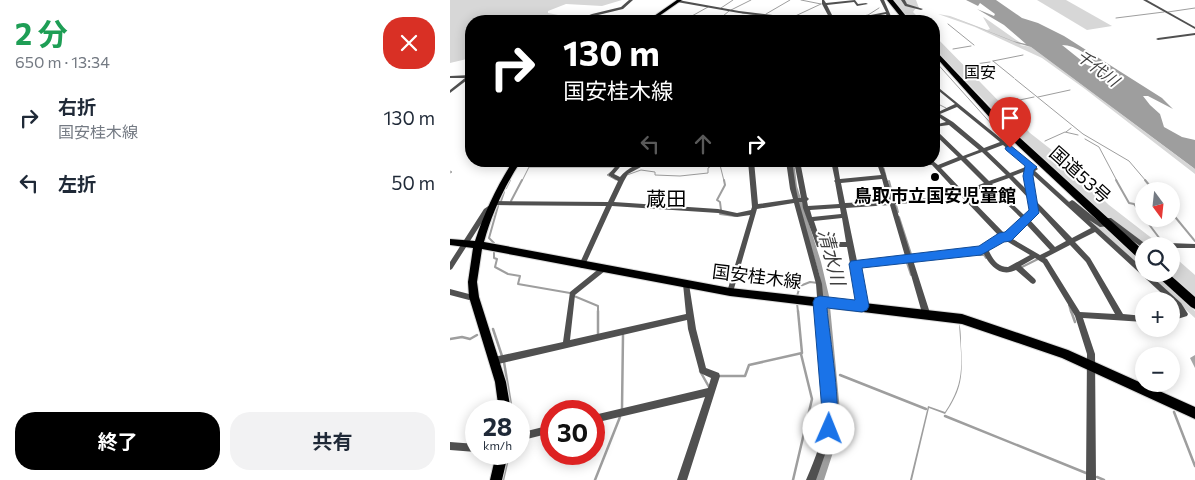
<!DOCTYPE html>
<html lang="ja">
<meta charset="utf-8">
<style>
:root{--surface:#fff;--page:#f2f2f3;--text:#1f2937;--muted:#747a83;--accent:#000}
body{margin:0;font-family:Commissioner,"Noto Sans JP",sans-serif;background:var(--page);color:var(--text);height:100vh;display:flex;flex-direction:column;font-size:19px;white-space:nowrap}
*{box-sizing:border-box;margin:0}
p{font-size:16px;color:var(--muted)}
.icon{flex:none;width:28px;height:28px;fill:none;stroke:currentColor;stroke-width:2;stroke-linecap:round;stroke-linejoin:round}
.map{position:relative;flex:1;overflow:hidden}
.panel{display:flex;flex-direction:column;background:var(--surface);width:450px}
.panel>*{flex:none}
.guide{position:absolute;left:15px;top:15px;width:475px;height:152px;border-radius:20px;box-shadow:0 2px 12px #0003;background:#000;color:#fff;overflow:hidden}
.needle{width:32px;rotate:165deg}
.tools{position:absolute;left:685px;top:182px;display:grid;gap:10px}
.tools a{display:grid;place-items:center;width:45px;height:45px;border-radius:50%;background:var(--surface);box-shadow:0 2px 12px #0003;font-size:25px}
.speed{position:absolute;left:15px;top:400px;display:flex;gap:10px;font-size:25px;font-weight:700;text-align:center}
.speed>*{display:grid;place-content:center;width:65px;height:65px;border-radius:50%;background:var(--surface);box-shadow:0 2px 12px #0003;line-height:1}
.speed small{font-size:12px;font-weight:400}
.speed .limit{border:8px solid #d22;background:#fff;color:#111}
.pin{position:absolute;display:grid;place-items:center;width:42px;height:42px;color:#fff;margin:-51px -21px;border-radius:50% 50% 50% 0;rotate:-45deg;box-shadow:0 0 5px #0007}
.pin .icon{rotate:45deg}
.me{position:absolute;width:55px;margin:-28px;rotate:1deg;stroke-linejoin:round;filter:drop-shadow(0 0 4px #0008)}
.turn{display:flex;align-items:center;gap:18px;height:105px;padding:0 15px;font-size:22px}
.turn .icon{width:65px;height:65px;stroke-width:2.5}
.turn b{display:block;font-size:35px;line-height:42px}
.lanes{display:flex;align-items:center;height:48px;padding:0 15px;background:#0003;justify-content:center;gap:25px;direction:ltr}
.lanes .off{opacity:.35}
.round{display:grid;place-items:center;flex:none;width:52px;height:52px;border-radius:20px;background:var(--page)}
.head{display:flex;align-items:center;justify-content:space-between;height:85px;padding:0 15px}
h1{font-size:30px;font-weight:700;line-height:38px;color:#1e9e55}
.primary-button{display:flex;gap:10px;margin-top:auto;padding:10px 15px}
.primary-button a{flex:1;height:58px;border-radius:20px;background:var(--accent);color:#fff;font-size:20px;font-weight:700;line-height:58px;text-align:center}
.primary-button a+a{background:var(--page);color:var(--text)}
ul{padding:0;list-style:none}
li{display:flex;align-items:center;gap:15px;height:65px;padding:0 15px}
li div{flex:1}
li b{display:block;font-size:19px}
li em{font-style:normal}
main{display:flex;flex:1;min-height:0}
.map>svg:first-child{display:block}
.green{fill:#d7d7d7}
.water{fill:#9e9e9e;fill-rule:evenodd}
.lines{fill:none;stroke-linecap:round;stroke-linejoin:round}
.stream-far2{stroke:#9e9e9e;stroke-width:1}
.stream-far1{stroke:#9e9e9e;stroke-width:2}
.stream{stroke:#9e9e9e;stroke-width:2.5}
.major-casing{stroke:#dbdbdb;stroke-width:2}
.highway-casing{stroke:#dbdbdb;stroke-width:2}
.minor{fill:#505050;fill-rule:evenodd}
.major{fill:#000;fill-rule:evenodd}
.highway{fill:#000;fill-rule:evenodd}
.wall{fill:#a5a5a5}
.building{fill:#c0c0c0;stroke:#868686}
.route{fill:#1a73e8;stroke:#114b97}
.poi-dot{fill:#000;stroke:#fff;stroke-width:2}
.labels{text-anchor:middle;stroke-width:4;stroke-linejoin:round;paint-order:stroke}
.far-water-label{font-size:16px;font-style:italic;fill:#3f3f3f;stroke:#fff}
.far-quarter-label{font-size:16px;fill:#000;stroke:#fff}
.street-label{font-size:18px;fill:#000;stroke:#fff}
.poi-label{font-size:18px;font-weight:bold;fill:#000;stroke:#fff}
.water-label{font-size:19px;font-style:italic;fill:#3f3f3f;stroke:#fff}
.quarter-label{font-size:20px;fill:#000;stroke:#fff}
</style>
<main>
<section class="panel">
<div class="head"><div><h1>2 分</h1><p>650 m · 13:34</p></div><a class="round" style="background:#d93025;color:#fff"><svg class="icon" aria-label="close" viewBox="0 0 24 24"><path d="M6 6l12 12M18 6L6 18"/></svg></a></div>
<ul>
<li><svg class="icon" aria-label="right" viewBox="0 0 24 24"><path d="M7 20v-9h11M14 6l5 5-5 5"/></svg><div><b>右折</b><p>国安桂木線</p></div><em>130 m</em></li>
<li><svg class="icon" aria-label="left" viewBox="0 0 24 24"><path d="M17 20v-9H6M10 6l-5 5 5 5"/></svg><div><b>左折</b></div><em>50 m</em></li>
</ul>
<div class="primary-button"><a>終了</a><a>共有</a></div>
</section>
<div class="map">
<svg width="745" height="480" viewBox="0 0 745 480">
<rect width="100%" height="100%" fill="#fff"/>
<g class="green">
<polygon points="0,0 172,0 152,6 116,4 98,11 98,13 118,17 107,21 21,21 21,58 0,63"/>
<polygon points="442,0 452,0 457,5 455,0 466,0 469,8 466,8 463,12 472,21 462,21"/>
<polygon points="587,0 616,0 662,26 637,30"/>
<polygon points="488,14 500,16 537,30 540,29 533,17 535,18 572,44 570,45 581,47 742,167 745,169 745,174 635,89 592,58 525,27"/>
<polygon points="484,35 580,133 603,151 659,205 708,243 692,243 655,217 582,150 484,48"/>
<polygon points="78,161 170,161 167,166 74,166"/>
<polygon points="583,170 647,225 657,228 690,259 694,263 694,272"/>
<polygon points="721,254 745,275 745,300 717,274 721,274"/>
<polygon points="696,274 705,274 745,311 745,318"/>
</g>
<g class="water">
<path d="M516 0H546L572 18 588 23 614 36 712 98 723 109 698 96H693L700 105 710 114 714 127 732 137 745 140V169L581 47 567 43 500 16 563 41 576 44 554 25 527 9 544 16 545 14 530 3 528 6ZM612 45C626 45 643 57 649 69L637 65Z"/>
<polygon points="341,161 344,161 347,186 371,262 379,296 390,411 387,440 374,480 364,480 379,439 370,277 345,194"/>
<path d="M509 323C511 329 511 339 511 346 513 376 512 389 495 414L479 408 462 480H460L478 406 495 412C517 380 511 360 509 323Z"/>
</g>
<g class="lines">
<g class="stream-far2">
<polyline points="351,0 371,4"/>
<polyline points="271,8 283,0"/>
<polyline points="281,10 301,0"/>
<polyline points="718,12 745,8"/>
<polyline points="292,13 307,15"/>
<polyline points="316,14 340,0"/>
<polyline points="341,18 371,4"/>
<polyline points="403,18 418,15 429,8"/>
<polyline points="666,18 714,12"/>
<polyline points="442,19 450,21"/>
<polyline points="225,21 233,21 258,7"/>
<polyline points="267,21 279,11"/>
<polyline points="366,21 376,21"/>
<polyline points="387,21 400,19"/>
<polyline points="498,24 524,45"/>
<polyline points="503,49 521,46"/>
<polyline points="484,60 553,137"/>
<polyline points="543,61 573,55"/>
<polyline points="543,61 564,78"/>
<polyline points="518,65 540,62"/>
<polyline points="565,79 633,134 679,161 696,181"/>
<polyline points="588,97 620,90"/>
<polyline points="484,102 496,108"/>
<polyline points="555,103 584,97"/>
<polyline points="616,132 621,128"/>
<polyline points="635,139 649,147 667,181"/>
<polyline points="595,141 615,132 628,135"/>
<polyline points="434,168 436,176"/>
<polyline points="0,171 2,172 0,173"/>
<polyline points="161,172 157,175 166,180"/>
<polyline points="177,175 191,170 205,172 205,175 230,176 258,173 258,168 266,163 270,165 274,181"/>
<polyline points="72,181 79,167 166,167"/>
</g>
<g class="stream-far1">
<polyline points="666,180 679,203 684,204 694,217"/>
<polyline points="695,180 704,191"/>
<polyline points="439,181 443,196"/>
<polyline points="56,188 60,180"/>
<polyline points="51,201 54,192"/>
<polyline points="61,201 72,180"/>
<polyline points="446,205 448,212"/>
<polyline points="271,210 270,202 267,200 275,185 274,180"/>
<polyline points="721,212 745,241"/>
<polyline points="270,214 285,216"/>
<polyline points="449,217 461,254"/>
<polyline points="695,219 710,239"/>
<polyline points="44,243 39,238 48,206"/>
<polyline points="44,251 44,258 47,259 45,267 58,274 70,276 68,284 120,293"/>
<polyline points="529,255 534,255 536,258"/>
<polyline points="465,260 523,254"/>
<polyline points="457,263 461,275"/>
<polyline points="572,267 588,259"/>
<polyline points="412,286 414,298"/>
<polyline points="124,296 148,306 148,312"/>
<polyline points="347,296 350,286 360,282 368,283"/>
<polyline points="347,303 348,312"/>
<polyline points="619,305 621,312"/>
</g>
<g class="stream">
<polyline points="148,311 148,334"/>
<polyline points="621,311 625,322"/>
<polyline points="43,329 52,356"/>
<polyline points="0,339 12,337 20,339 27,335"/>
<polyline points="54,362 62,411"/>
<polyline points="250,371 259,387"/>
<polyline points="390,375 476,409"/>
<polyline points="269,376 295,376 299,365 352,353 348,311"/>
<polyline points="172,409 173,335"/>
<polyline points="724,412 745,466"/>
<polyline points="495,416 636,473"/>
<polyline points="647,477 654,480"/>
<polyline points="53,480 59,454"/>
<polyline points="145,480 170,417"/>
<polyline points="343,480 362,399 351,354"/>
</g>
<defs>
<g id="major">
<polygon points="227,0 232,0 202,21 197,21"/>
<path d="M63 161H71C54 187 42 213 34 242L280 288 512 314 618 350 745 407V419L612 358 512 324 280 296 32 249 27 282 29 297 56 382 61 411H49L45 382 19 297 18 282 23 248 0 245V239L25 241C34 213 47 186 63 161Z"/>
<polygon points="46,454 58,454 52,480 40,480"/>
</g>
<g id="highway">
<polygon points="437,0 443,0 460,21 454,21"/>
<polygon points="484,49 556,125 694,251 694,261 690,260 550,129 484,55"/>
<polygon points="707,274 719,274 745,297 745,309 741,307 708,277"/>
</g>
</defs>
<use href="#major" class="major-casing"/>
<use href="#highway" class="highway-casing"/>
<g class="minor">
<polygon points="179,0 183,0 173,9 144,16 129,21 124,21 142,14 171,7"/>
<polygon points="228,0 289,11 365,20 367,21 358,21 289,13 227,2 226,1"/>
<polygon points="372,0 374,0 376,3 405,0 408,4 416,3 418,4 407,6 404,2 377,5 385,21 381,21 372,4"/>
<polygon points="430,0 434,0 443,21 439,21 436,14 397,21 390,21 436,12"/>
<polygon points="451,0 455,0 457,4 473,9 471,10 455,6"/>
<polygon points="693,0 697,0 745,27 745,29"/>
<polygon points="745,33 745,35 708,40 706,39 708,38"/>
<polygon points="21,75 21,77 0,93 0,90 15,78 0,78 0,76"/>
<path d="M484 84 587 168 588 169 585 171 619 202 622 200 624 201 651 223 657 222 656 220 657 218H661L693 242 745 244V248H721V246H690L660 224 659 226 650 227 639 220 694 269V274H699L731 303 738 314 737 316 721 321V315L729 312 721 301H720L645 232 625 242 640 258 673 314 694 316V322L633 318 645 354 646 480H636L637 354 625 316 593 263 585 258 571 266 585 279 586 281 585 283 583 284 581 283 566 270C550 278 539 265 533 252L463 260 480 313 479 315 476 316 473 315 472 313 457 261 408 266 416 306 414 308 412 309 410 308 408 306 397 247H367L353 208 352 202H349L372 284 384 411 382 429 378 446 366 480H356C366 457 374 436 376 411L366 284 344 203 307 209 283 292 282 294 280 295 278 294 277 292 300 215 287 217 268 213 162 206 135 265 134 267 132 268 130 267 129 265 156 206 43 205 40 203 43 201 158 202 168 181 158 175 170 161H175L164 174 170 177C177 168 191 161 202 161L178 174 174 181 164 202 268 209 287 213 301 210 302 207 298 161H304L308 204 343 199 340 189 336 161H342L346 189 348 198H351L344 161H350L357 197 359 199 357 201 358 206 389 204 385 182 384 181 385 180 381 161H387L390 179 431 175 426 161H432V162L483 161 488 165 508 157 484 134V129L486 130 513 156 529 150 499 125 484 127V125L496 122 487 116H484V114L505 104 484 87ZM507 107 550 142 534 148 503 122 490 114ZM553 145 578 166 560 173 537 151ZM532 152 556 175 539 181 516 158ZM511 160 534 183 513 191 491 168ZM482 165 508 193 497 197 444 200 433 166ZM576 171 577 190 563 176ZM582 174 641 228 622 238 585 200 583 191ZM559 178 579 199 582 210 581 212 575 216 542 184ZM432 179 438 201 395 203 391 183ZM538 186 572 219 569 223 556 235 516 194ZM511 196 549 236 530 248 461 255 445 204 498 201ZM440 205 455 256 407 261 396 208ZM390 208 391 214 362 217 360 210ZM588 210 616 241 605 247 579 219 586 215ZM392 218 396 242H371L364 221ZM575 223 600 250 590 255 561 238ZM553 239 580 255 558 267C547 267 542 258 538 249ZM620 245 636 262 665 314 630 312 597 259 595 258Z"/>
<polygon points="40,205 42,205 45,207 38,213 2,269 0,270 0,262 34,209"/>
<polygon points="153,266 155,267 156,269 155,271 125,295 120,340 236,314 233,284 234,282 236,281 238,282 239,284 246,329 256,368 269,373 270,376 237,480 227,480 255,397 144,423 144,415 258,388 261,378 250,373 249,370 238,329 237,320 44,365 41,364 40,361 41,358 44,357 113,342 120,292 151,267"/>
<polygon points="0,289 19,294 24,293 26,294 27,296 26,298 19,300 0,295"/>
<polygon points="101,425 101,433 69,441 69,433"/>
<polygon points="0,442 26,444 26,452 0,450"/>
</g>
<use href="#major" class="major"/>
<use href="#highway" class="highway"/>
</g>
<polygon class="wall" points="745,355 745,368 740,358"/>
<polygon class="building" points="405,18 409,21 397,21 396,20"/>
<path class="route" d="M560 145 587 167 584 170 583 176 589 213 561 241 554 242 531 255 412 268 419 306 417 310 412 312 377 308C379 334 393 413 385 434L379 436 373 434 371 429 372 411 363 302 365 298 370 296 405 300 399 264 401 261 529 246 549 233 555 232 579 210 573 176 575 166 556 150 555 148Z"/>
<circle class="poi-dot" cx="485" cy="177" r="5"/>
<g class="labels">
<g class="far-water-label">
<text transform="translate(648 68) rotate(37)" y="6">千代川</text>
</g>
<g class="far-quarter-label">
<text x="530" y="78">国安</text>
</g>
<g class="street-label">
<text transform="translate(630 175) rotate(42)" y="6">国道53号</text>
<text transform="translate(307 277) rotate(7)" y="6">国安桂木線</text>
</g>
<g class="poi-label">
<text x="485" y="202">鳥取市立国安児童館</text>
</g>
<g class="water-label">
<text transform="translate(382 257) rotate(76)" y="7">清水川</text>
</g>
<g class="quarter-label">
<text x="216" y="206">蔵田</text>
</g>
</g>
</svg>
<div class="tools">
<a><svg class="needle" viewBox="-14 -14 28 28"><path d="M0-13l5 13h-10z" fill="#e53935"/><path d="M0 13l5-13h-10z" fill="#747a83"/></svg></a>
<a><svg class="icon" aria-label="search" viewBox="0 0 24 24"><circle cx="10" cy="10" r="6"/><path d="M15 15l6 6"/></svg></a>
<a>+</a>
<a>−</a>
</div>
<div class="speed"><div>28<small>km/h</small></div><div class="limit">30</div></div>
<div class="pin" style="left:560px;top:148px;background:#d93025"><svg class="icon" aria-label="arrive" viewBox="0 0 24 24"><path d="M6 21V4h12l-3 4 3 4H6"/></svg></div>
<svg class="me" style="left:379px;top:429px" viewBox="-20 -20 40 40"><circle r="19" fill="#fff"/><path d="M0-13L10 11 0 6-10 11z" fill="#1a73e8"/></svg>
<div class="guide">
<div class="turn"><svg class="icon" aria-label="right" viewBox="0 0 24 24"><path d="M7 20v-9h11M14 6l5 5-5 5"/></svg><div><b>130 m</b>国安桂木線</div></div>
<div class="lanes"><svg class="icon off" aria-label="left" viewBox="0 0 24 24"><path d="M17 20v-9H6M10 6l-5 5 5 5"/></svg><svg class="icon off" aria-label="ahead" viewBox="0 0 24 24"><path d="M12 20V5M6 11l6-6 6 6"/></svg><svg class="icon" aria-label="right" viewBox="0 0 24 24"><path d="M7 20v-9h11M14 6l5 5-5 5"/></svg></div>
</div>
</div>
</main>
